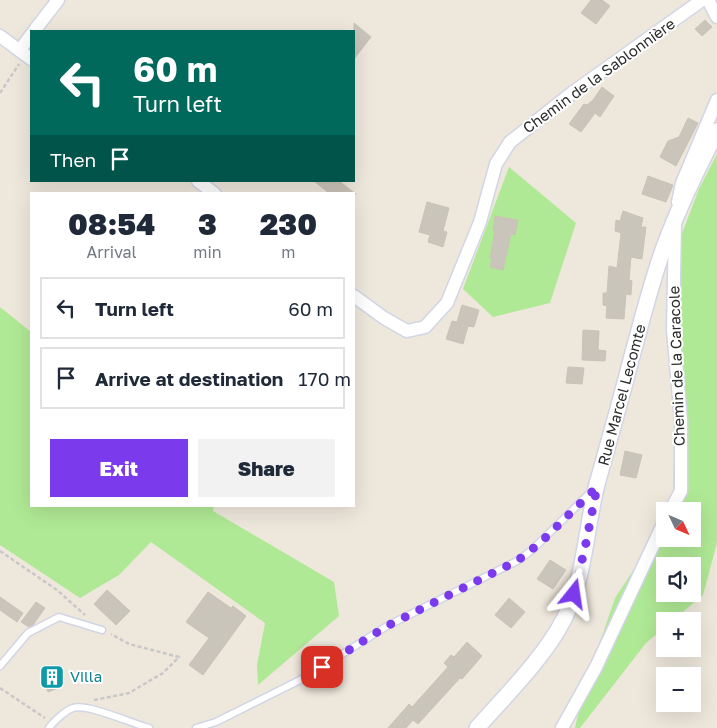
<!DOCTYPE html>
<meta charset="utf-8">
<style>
:root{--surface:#fff;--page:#f2f2f3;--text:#1f2937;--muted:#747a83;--line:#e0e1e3;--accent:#7c3aed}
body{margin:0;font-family:"Golos Text",sans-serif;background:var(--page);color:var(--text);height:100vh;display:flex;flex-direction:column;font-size:19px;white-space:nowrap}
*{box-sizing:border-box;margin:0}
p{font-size:16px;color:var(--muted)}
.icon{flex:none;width:28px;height:28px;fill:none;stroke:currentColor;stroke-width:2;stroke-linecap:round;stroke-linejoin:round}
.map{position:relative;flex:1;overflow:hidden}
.sheet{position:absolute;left:30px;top:192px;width:325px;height:315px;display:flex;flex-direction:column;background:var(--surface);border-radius:0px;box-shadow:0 5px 20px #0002}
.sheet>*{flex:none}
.top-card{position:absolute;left:30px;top:30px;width:325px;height:152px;border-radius:0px;box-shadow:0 5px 20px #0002;background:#00695c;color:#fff;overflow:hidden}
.needle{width:32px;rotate:134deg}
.fabs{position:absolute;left:656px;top:502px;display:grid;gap:10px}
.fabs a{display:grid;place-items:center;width:45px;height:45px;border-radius:0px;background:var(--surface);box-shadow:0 5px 20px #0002;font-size:25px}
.pin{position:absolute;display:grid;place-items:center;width:42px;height:42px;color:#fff;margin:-21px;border-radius:10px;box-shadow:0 2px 8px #0006}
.me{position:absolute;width:55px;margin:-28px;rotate:15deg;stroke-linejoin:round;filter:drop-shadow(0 0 4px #0008)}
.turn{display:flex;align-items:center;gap:18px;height:105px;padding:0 20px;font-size:22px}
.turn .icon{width:65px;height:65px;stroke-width:2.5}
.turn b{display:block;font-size:35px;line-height:42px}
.then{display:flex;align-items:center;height:48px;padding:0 20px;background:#0003;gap:10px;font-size:19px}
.eta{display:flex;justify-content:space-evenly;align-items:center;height:85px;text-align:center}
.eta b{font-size:30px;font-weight:800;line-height:35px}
.primary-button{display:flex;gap:10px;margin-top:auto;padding:10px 20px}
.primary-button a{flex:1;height:58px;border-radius:0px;background:var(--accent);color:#fff;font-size:20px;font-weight:800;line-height:58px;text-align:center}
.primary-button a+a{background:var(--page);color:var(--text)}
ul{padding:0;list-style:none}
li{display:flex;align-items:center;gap:15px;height:62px;margin:0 10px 8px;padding:0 10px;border:2px solid var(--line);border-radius:0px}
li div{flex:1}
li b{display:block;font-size:19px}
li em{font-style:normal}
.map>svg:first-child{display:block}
.green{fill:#b0e995;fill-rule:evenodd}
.building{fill:#c9c5bb;stroke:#cac3b6}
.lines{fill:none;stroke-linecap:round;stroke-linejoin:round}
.service-casing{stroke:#d2d5e5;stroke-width:9}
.minor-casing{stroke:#d2d5e5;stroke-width:15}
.tertiary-casing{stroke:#d2d5e5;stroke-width:18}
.path{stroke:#c8c8c8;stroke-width:2.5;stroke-dasharray:4 2.5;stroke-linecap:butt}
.service{stroke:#fff;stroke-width:6}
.minor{stroke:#fff;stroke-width:12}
.tertiary{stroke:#fff;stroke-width:15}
.route{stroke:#7c3aed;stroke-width:9;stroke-dasharray:0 16.2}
.labels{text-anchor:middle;stroke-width:4;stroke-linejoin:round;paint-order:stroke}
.street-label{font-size:15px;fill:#2b2b2b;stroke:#fff}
.culture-label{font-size:15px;fill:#0d838f;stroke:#fff;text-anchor:start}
</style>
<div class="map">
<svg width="717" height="728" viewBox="0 0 717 728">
<rect width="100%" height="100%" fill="#eee7dc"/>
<g class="green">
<path d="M717 154V543L703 595 672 621H665V627L646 643 580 728H575L583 692 615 598 642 557 665 512V539H692V511H665L673 496 678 244 699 189ZM665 566H692V594H665Z"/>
<polygon points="509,167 576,223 550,303 493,317 463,289"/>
<polygon points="0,307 31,332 31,506 214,506 213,511 334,582 339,616 258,685 257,665 265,623 151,542 119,575 80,598 0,545"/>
</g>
<g class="building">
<polygon points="591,0 602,0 610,6 596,24 581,13"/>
<polygon points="705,20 712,27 702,36 695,29"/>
<polygon points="354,23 371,37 354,59"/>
<polygon points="602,87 614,96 600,117 595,113 581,132 569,124 584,104 587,105 593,100"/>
<polygon points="688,118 698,123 676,166 660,157 668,141 679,137"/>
<polygon points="648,176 673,185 666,202 642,194"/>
<polygon points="314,181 339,181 356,194 330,194"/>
<polygon points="427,202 449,208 443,231 447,232 443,247 428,242 430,235 419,232"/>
<polygon points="623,211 643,218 641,227 646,227 642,259 631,257 629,280 632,281 631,295 626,294 624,319 606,318 607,306 603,305 603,293 607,293 609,266 617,268 621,233 615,231 616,220 620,221"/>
<polygon points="495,216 518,220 515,235 511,234 503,270 490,267 492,259 490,258 495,231 493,230"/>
<polygon points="462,305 479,310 474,327 468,326 463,344 446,339 452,321 457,322"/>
<polygon points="583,330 599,331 598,350 606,351 605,361 582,360"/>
<polygon points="568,367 584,368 582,384 566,383"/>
<polygon points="625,451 642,455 636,478 620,475"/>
<polygon points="550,560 566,570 553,589 537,579"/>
<polygon points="107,590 130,611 116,625 94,604"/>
<polygon points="208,592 231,608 233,606 246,616 203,675 189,665 209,638 186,622"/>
<polygon points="0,597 23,613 17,622 0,610"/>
<polygon points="509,598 525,612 511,628 495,615"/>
<polygon points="36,602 45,608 33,625 29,627 21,622"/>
<polygon points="467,642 482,656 462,679 460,678 418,724 413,720 406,728 388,728 409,704 412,707 448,667 444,663 451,655 454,657"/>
<polygon points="59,666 64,680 57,683 59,688 48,692 41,673"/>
</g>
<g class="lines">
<defs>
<g id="service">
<polyline points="0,666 28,633 59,617 102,630"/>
<path d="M49 728C53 722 66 710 73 708 87 703 133 724 149 728"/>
<polyline points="196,728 216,722 306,677 387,626 517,561 532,550 592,491"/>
</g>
<g id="minor">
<polyline points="708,0 717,17"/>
<polyline points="34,31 58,0"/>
<polyline points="0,36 31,59"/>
<polyline points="20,50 31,35"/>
<polyline points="198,181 215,194"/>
<polyline points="678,202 682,183 717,100"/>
<polyline points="354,296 384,318 407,331 425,327 447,303 480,222 496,164 510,142 572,93 702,0"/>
<polyline points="670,511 681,491 681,421 673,330 675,224"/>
<polyline points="562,728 596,667 665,520"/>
</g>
<path id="tertiary" d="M477 728C506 695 544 658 564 619 585 577 586 528 597 484 609 441 621 399 632 356 642 320 651 283 664 247 679 207 697 169 717 131"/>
</defs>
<use href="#service" class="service-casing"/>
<use href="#minor" class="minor-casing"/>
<use href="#tertiary" class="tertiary-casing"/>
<g class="path">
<polyline points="0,93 19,64"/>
<polyline points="0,551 57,590 85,615"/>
<polyline points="0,688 45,718"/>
<polyline points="94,700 129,693 163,673 179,657 129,644 111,634"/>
</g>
<use href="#service" class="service"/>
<use href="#minor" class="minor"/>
<use href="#tertiary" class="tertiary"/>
</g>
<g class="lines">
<polyline class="route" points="322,667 387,626 517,561 540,543 597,487 586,543 574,594"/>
</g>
<defs>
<symbol id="building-square" viewBox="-11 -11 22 22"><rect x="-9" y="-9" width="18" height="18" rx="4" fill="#0f9aa8" stroke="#fff"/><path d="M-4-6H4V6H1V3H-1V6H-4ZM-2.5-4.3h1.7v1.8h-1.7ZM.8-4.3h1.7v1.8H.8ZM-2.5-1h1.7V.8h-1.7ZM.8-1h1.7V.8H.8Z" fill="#fff"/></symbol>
</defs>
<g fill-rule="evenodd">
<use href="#building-square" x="38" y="663" width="28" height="28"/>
</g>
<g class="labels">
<g class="street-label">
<text transform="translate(599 76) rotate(-36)" y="5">Chemin de la Sablonnière</text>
<text transform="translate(677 366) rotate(-92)" y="5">Chemin de la Caracole</text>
<text transform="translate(622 395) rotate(-75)" y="5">Rue Marcel Lecomte</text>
</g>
<g class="culture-label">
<text x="70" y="682">Villa</text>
</g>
</g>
</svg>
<div class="fabs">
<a><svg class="needle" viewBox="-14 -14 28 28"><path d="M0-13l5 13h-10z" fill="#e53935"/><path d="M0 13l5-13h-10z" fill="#747a83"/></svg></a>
<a><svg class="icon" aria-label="sound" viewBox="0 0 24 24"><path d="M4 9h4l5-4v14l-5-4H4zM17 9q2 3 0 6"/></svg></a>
<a>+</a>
<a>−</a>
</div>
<div class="pin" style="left:322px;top:667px;background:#d93025"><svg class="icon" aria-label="arrive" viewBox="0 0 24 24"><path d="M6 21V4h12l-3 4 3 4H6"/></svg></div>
<svg class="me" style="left:574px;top:594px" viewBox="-20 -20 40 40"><path d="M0-17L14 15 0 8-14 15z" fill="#7c3aed" stroke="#fff" stroke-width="4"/></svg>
<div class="top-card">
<div class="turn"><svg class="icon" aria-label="left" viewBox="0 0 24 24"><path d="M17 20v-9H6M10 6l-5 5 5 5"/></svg><div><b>60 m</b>Turn left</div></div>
<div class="then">Then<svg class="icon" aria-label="arrive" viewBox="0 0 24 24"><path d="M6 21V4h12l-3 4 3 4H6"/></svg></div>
</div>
<section class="sheet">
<div class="eta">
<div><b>08:54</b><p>Arrival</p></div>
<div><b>3</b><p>min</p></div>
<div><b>230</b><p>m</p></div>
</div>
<ul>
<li><svg class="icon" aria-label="left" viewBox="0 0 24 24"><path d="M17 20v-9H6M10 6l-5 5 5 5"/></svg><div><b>Turn left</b></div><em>60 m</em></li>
<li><svg class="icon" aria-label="arrive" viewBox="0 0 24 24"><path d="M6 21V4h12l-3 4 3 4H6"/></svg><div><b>Arrive at destination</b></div><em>170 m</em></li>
</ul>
<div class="primary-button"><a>Exit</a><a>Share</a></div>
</section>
</div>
